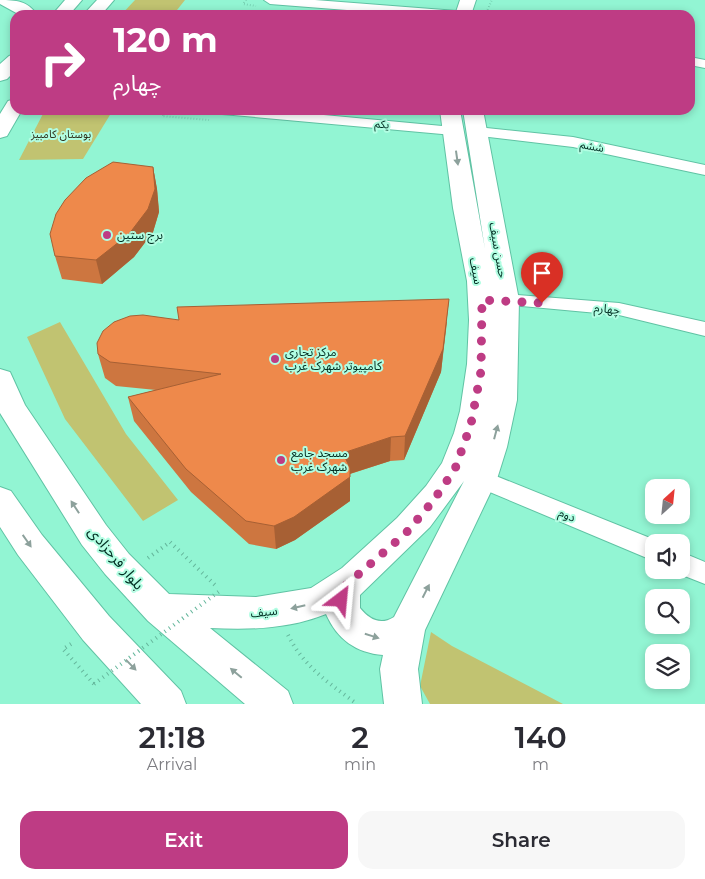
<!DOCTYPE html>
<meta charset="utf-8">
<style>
:root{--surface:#fff;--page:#f7f7f7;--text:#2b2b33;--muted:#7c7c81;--accent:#be3c84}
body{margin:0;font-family:Montserrat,"Noto Sans Arabic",sans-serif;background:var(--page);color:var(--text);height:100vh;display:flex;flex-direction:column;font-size:19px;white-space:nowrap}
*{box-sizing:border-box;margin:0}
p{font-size:16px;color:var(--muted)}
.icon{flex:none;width:28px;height:28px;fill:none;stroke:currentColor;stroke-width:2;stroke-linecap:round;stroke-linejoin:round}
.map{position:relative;height:704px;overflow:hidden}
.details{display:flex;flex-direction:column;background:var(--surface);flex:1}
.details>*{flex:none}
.hud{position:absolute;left:10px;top:10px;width:685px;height:105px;border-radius:15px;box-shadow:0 2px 8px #0003;background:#be3c84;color:#fff;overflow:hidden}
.needle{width:32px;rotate:27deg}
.buttons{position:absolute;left:645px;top:479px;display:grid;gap:10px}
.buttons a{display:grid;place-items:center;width:45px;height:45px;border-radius:10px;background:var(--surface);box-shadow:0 2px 8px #0003;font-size:25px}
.pin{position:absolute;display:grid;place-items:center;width:42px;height:42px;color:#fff;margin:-51px -21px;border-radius:50% 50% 50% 0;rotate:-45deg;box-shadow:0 0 5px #0007}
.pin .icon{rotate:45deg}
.me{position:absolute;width:55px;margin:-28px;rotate:29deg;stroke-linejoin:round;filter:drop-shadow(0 0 4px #0008)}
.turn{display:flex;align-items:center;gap:18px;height:105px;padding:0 20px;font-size:22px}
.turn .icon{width:65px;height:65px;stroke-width:2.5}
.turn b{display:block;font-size:35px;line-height:42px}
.eta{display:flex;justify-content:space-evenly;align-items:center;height:85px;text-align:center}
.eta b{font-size:30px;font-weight:600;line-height:35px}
.cta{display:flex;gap:10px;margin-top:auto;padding:10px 20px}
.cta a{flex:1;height:58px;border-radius:15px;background:var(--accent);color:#fff;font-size:20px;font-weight:600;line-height:58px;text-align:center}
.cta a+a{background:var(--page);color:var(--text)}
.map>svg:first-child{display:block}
.green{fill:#c1c371}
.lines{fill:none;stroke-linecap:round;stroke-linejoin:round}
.street-casing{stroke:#60c3a4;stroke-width:2}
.secondary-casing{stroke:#60c3a4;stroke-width:2}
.path-far1{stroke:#65b79c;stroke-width:2;stroke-dasharray:0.5 2.5;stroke-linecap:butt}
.path{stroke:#65b79c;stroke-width:4;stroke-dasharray:1 4.5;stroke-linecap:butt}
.street{fill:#fff;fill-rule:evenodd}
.secondary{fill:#fff;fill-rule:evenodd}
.path-bridge{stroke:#65b79c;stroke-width:4;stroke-dasharray:1 4.5;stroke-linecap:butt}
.wall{fill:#cd7640}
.shaded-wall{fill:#a76034}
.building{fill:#ee894b;stroke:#a76034}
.oneway{fill:#8da19c}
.route{stroke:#be3c84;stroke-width:9;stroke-dasharray:0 16.2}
.poi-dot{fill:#be3c84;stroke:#b2fee3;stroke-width:2}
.labels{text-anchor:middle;stroke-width:4;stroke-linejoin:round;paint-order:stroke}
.far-street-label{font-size:11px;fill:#012e22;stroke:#b2fee3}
.far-park-label{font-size:11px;fill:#2f301b;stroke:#b2fee3}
.poi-label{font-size:12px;fill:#012e22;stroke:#b2fee3;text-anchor:start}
.street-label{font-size:12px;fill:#012e22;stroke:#b2fee3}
.near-street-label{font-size:15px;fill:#012e22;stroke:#b2fee3}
</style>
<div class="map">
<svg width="705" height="704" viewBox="0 0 705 704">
<rect width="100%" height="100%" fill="#92f5d3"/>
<g class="green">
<polygon points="135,0 185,0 173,15 121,15"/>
<polygon points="45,110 113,110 83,159 19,160"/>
<polygon points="60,322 126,434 178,500 143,521 65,419 27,337"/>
<polygon points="431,632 452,646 563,704 430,704 420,686"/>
</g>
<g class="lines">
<defs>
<g id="street">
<polygon points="264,0 315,0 457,11 463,15 411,15 270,4"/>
<polygon points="690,57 705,60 705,68 690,65"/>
<polygon points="215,110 270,110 453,127 460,131 453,135 222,114"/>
<polygon points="477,127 573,137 705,165 705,175 573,147 472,135 469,132 472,129"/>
<polygon points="506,294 619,303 705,322 705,336 619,315 499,304 497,300 499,296"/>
<polygon points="481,470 660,542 654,542 654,561 473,485 470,479 473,473"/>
<polygon points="681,552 705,562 705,584 672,571 681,570"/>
</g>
<g id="secondary">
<path d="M0 0C16 0 28 1 37 15H20L0 4Z"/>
<polygon points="65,0 82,0 69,15 52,15"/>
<polygon points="97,0 114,0 101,15 83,15"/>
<polygon points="460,0 476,0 471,15 455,15"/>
<polygon points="15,54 15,71 7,79 0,81 0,64 9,56"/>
<polygon points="15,99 15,110 22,110 7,136 0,138 0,114 8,101"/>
<path d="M440 110H460L485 249 463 110H483L519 300 517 400 507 447 497 479 425 630 418 669 422 704H384L380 669 383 655C356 653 337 639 326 614 289 629 250 630 210 628L288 691 293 704H245L148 621 105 574 82 545 0 413V369L10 372 25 405 106 525 129 554 169 594 256 597 311 588 342 568 397 518 426 486 442 463 454 433 460 411 467 364 469 320 467 281 453 208ZM464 481 394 617C380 626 369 619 360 608V595L430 527Z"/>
<polygon points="0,487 11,491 42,535 109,616 181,691 186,704 141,704 83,640 18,555 0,527"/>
</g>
</defs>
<use href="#street" class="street-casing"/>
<use href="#secondary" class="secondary-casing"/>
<g class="path-far1">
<polyline points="246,0 243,4 256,6"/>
<polyline points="485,15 492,0"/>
<polyline points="166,110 162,116 209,120"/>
</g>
<g class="path">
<polyline points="148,558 170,542 215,585"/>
<path d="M288 635C303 666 330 684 357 704"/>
<polyline points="71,644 63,649 94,684"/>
</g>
<use href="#street" class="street"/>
<use href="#secondary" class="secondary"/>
<polyline class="path-bridge" points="94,684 221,590"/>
</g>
<g class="wall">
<polygon points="153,167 157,189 159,212 153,232 134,257 102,284 62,279 55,256"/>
<polygon points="179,320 447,322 441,372 404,460 390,461 350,474 350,501 295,540 276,549 249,544 191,492 134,421 128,397 156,390 116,386 105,378 98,354"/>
</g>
<g class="shaded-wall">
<polygon points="153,167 157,189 159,212 153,232 134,257 102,284 96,260"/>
<polygon points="449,299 441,372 404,460 405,436"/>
<polygon points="391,437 390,461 343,476 343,453"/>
<polygon points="350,477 350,501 295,540 276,549 274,526"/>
</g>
<g class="building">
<polygon points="113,162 153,167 155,189 148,209 129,234 96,260 55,256 50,234 56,214 65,200 86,178"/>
<polygon points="449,299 443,349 405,436 391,437 343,453 350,468 350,477 294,517 274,526 246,521 186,469 128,397 221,374 110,362 98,354 97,343 103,331 114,322 130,316 143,315 179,320 177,307"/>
</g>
<defs><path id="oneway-solid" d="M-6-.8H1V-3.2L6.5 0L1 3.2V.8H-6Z" transform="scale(1.25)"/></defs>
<g class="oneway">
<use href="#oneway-solid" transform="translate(457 158) rotate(82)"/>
<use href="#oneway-solid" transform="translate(496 432) rotate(-75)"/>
<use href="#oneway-solid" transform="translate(75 507) rotate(-123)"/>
<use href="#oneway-solid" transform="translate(27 541) rotate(55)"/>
<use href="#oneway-solid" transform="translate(426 591) rotate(-63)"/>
<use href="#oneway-solid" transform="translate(298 607) rotate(167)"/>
<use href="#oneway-solid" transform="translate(372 636) rotate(17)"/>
<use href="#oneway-solid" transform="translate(131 665) rotate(46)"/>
<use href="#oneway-solid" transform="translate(236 673) rotate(-140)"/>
</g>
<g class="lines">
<polyline class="route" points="341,600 345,586 406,533 433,501 455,469 471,424 481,371 482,300 542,303"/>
</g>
<g class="poi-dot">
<circle cx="107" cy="235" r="5"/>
<circle cx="275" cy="359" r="5"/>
<circle cx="281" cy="460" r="5"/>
</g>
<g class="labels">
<g class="far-street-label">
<text transform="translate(382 124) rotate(5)" y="4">یکم</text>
<text transform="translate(592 146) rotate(10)" y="4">ششم</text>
</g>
<g class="far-park-label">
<text x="61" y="138">بوستان کامبیز</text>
</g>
<g class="poi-label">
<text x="117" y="239">برج ستین</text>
<text x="285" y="356">مرکز تجاری<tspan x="285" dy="14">کامپیوتر شهرک غرب</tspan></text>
<text x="291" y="457">مسجد جامع<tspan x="291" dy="14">شهرک غرب</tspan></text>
</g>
<g class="street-label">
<text transform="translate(498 250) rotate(80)" y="4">حسن سیف</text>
<text transform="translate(476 271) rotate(79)" y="4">سیف</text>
<text transform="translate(607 309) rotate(6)" y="4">چهارم</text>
<text transform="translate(567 515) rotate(23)" y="4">دوم</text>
<text transform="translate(264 612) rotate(-6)" y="4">سیف</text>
</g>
<g class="near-street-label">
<text transform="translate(116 558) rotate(50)" y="5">بلوار فرحزادی</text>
</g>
</g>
</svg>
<div class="buttons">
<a><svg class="needle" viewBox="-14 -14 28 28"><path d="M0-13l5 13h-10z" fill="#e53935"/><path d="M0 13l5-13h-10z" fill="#7c7c81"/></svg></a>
<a><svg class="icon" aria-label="sound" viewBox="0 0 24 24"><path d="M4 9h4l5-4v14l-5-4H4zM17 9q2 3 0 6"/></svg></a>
<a><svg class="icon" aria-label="search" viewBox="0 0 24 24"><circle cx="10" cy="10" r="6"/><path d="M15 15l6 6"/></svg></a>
<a><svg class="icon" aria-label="layers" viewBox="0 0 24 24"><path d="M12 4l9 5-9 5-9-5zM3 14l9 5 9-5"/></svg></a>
</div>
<div class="pin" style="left:542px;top:303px;background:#d93025"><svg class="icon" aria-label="arrive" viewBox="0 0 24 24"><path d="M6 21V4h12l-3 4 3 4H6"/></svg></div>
<svg class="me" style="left:341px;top:600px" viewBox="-20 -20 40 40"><path d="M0-17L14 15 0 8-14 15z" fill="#be3c84" stroke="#fff" stroke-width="4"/></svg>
<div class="hud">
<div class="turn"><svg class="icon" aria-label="right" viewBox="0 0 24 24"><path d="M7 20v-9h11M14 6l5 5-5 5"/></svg><div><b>120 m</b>چهارم</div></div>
</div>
</div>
<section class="details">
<div class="eta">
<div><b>21:18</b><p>Arrival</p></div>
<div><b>2</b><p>min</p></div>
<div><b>140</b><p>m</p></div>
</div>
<div class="cta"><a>Exit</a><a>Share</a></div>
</section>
